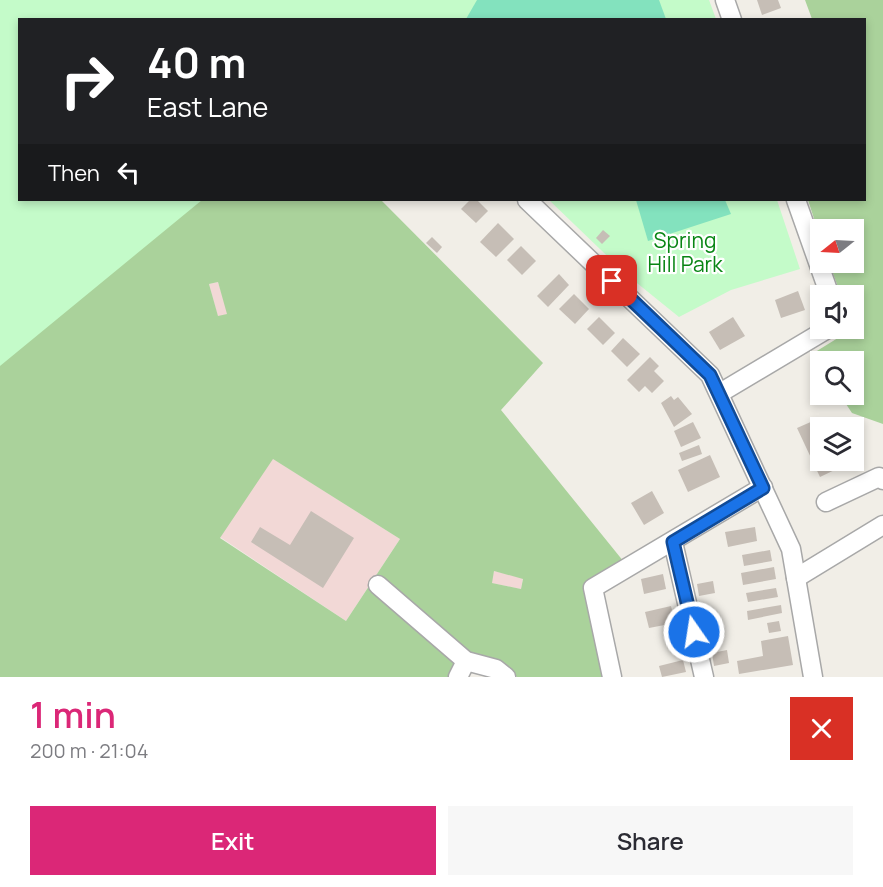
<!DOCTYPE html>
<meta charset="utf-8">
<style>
:root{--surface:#fff;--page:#f7f7f7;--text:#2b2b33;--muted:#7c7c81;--accent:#db2777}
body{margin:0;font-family:Manrope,sans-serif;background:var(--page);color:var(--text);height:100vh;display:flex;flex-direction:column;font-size:22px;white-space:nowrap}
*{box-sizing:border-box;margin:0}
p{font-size:20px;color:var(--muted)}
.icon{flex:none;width:33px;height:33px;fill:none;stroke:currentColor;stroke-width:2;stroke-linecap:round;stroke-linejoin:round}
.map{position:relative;height:677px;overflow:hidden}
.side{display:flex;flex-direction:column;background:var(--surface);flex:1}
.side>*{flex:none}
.guide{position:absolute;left:18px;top:18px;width:848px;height:183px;border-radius:0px;box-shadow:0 3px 9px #0003;background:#202124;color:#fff;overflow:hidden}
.needle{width:39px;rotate:252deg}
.buttons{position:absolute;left:810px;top:219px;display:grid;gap:12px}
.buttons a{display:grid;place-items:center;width:54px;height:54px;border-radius:0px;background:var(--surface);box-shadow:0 3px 9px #0003;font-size:30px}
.pin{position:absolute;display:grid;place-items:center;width:51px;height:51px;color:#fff;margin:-26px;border-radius:12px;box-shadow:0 3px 9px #0006}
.me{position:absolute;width:66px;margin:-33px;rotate:347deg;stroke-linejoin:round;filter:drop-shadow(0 0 4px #0008)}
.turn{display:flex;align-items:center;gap:21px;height:126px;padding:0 30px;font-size:27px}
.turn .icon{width:78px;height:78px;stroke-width:2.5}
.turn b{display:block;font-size:42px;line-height:51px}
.then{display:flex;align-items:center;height:57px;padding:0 30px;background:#0003;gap:12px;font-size:22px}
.round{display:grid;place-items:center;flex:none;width:63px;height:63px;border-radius:0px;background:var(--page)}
.headline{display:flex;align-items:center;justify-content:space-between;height:102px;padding:0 30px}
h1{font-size:36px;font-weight:600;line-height:45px;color:var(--accent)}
.action{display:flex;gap:12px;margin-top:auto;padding:12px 30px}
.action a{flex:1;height:69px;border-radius:0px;background:var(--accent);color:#fff;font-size:24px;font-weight:600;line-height:69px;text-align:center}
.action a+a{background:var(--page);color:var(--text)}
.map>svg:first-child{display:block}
.commercial{fill:#f2d8d6}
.forest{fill:#aad29b;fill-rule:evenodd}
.park{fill:#c4fbc9}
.pitch{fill:#83e2be}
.building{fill:#c6beb6}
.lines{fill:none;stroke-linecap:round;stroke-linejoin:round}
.minor-casing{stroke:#a8a8a8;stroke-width:21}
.minor{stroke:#fff;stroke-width:18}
.route-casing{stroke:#114b97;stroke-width:15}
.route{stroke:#1a73e8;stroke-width:10}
.labels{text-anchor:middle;stroke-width:4.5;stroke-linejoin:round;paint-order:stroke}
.park-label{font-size:21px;fill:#088514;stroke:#fff}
</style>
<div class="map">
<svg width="883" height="677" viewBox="0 0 883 677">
<rect width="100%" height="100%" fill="#f1eee7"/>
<g class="commercial">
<polygon points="218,282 228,314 218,317 209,284"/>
<polygon points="272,458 400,539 346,621 220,537"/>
<polygon points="494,571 523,578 521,589 491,583"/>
</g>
<g class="forest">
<path d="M0 0 20 20V200H381L543 363 501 410 624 562 587 585 606 677H517L495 660 452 677H0ZM218 282 227 314 218 316 209 284ZM273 459 400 539 346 621 220 538ZM494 571 523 579 521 589 492 583Z"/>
<polygon points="805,0 883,0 883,424 852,413 840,395 854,394 854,362 820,362 820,366 812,354 854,328 854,296 841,295 829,263 854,262 854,230 820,230 820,237 808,200 864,200 864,20 812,19"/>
</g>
<g class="park">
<polygon points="0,0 709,0 716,19 20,20 20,200 202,200 0,366"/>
<polygon points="549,200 777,200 800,269 731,290 679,317 627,275"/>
</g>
<g class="pitch">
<polygon points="477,0 659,0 666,19 466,19"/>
<polygon points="636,200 725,200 731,214 648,241"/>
</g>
<g class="building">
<polygon points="757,0 778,0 781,8 762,15"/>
<polygon points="470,200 477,200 488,211 476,223 461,209"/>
<polygon points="498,223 514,239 496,257 480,242"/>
<polygon points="603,230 610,236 602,244 596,238"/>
<polygon points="432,237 442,247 437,253 426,243"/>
<polygon points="521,246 536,261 522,275 507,260"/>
<polygon points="559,274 569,285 548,307 537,296"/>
<polygon points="798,291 805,310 781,318 775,300"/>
<polygon points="574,294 589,309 575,324 559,309"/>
<polygon points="599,317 615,333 603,345 587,329"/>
<polygon points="733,317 745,336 720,350 709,332"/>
<polygon points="623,338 640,354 627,367 611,351"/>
<polygon points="650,357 659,366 654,371 664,381 652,393 645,386 639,392 627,380"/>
<polygon points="671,396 674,400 678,397 692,414 674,427 661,403"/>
<polygon points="822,417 825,423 838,417 843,428 820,428 820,460 843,460 845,465 820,477 797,428"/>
<polygon points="693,422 701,438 681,447 674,431"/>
<polygon points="699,445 702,454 682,461 679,453"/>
<polygon points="710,455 720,477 688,492 678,470"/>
<polygon points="652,491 664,513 644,525 631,503"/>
<polygon points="311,511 354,538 323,588 251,542 260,527 290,545"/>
<polygon points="755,527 757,541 728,547 725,532"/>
<polygon points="770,550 772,561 744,566 742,555"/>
<polygon points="774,567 776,579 743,585 741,573"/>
<polygon points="663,574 666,589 644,594 641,579"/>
<polygon points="713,581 715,593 699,596 697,584"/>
<polygon points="776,588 778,597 748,602 746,593"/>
<polygon points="781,605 782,613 748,620 747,611"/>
<polygon points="671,606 675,623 649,628 645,612"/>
<polygon points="779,621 781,631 769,633 767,623"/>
<polygon points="788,636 793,665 739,674 737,661 763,656 761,641"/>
<polygon points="727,650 729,663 714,666 712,653"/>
<polygon points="683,660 686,672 662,677 659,666"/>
</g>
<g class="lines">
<defs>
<g id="minor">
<polyline points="725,0 732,20"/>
<polyline points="527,200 710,375 791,549 813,677"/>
<polyline points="796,200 830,296"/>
<polyline points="720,393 829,328"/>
<polyline points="826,502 879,477 883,480"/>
<polyline points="673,542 704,677"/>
<polyline points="796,578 883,525"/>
<polyline points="378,585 466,661 496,669 506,677"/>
<polyline points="458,677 466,661"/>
<polyline points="612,677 593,588 763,487"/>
</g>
</defs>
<use href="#minor" class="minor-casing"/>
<use href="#minor" class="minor"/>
</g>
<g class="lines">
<defs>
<polyline id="route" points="612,281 710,375 763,488 673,542 694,632"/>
</defs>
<use href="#route" class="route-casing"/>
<use href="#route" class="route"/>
</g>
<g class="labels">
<g class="park-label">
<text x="685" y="248">Spring<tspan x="685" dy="24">Hill Park</tspan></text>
</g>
</g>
</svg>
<div class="buttons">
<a><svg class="needle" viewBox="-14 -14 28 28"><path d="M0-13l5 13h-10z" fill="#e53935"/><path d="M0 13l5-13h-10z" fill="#7c7c81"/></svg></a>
<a><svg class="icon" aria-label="sound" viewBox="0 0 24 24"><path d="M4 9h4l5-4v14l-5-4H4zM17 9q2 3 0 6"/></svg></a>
<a><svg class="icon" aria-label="search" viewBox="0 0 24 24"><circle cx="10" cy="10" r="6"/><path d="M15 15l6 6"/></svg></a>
<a><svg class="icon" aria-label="layers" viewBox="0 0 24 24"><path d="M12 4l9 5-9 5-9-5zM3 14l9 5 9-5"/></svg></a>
</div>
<div class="pin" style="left:612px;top:281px;background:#d93025"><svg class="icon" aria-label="arrive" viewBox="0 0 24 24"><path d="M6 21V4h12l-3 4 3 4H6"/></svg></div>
<svg class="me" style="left:694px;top:632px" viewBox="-20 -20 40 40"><circle r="17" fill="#1a73e8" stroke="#fff" stroke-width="3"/><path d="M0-11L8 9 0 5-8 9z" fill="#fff"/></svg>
<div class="guide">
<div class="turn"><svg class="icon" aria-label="right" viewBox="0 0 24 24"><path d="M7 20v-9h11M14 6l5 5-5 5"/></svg><div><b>40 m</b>East Lane</div></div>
<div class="then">Then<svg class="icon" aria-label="left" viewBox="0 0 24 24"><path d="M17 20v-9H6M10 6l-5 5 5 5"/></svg></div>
</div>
</div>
<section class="side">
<div class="headline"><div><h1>1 min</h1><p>200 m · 21:04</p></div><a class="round" style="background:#d93025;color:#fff"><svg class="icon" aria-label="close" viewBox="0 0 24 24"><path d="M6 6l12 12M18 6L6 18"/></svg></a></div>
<div class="action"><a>Exit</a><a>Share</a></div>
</section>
